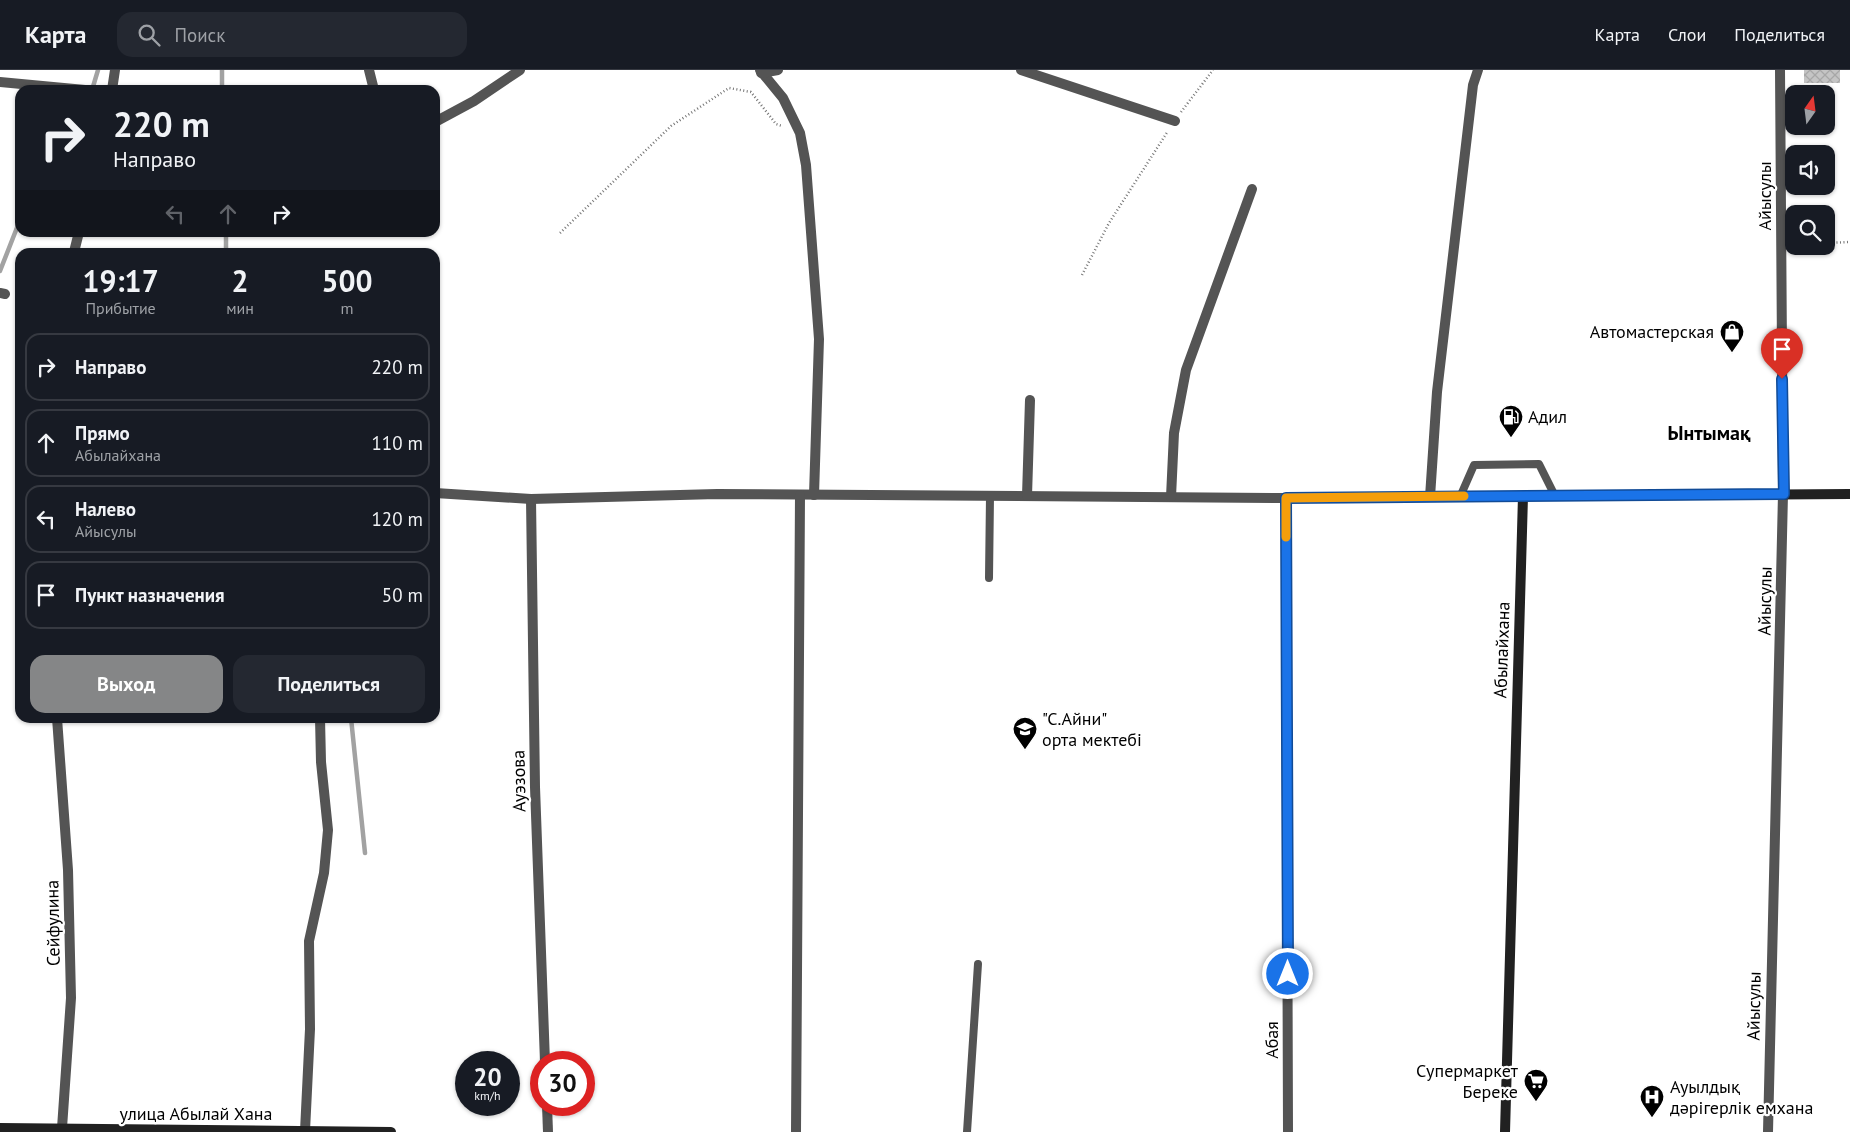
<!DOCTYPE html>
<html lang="ru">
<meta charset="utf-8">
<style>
:root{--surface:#171b24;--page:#242831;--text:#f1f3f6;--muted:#9ea1a6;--line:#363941;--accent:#858687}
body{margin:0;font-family:"PT Sans",sans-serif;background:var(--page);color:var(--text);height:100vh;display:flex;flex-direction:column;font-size:19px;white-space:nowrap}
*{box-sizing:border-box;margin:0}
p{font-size:16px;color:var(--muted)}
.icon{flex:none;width:28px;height:28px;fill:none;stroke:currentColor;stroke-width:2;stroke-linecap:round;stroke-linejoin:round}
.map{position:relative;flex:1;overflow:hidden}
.drawer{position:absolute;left:15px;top:178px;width:425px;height:475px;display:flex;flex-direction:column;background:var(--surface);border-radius:15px;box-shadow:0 1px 4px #0004}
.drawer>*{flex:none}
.guide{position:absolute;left:15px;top:15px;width:425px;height:152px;border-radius:15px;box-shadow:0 1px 4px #0004;background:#171b24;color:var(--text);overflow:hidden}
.needle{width:32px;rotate:14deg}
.tools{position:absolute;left:1785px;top:15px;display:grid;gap:10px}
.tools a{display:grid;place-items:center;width:50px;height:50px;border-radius:10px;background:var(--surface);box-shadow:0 1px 4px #0004;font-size:25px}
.speed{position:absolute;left:455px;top:981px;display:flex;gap:10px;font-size:25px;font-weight:700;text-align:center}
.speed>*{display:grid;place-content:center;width:65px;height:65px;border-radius:50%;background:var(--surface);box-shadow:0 1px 4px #0004;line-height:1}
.speed small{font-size:12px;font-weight:400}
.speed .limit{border:8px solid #d22;background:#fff;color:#111}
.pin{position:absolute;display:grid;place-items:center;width:42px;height:42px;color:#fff;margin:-51px -21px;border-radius:50% 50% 50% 0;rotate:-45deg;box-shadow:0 0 5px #0007}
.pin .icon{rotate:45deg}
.me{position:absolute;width:55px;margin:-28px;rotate:0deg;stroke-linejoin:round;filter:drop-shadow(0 0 4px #0008)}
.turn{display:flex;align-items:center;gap:18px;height:105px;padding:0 15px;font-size:22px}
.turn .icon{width:65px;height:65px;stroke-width:2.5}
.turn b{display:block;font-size:35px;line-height:42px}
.lanes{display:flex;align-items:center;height:48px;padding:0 15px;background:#0003;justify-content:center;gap:25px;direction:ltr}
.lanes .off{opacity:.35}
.eta{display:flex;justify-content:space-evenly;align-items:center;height:85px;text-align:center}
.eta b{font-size:30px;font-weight:700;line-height:35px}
.action{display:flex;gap:10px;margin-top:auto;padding:10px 15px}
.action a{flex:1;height:58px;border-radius:15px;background:var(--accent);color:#fff;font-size:20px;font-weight:700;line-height:58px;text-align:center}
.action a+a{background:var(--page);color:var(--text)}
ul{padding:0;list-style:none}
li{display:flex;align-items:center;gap:15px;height:68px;margin:0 10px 8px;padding:0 5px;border:2px solid var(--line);border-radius:15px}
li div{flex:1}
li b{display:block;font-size:19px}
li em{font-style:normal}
header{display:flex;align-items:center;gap:30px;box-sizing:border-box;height:70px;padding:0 25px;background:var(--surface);border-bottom:1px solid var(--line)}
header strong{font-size:24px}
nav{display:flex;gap:28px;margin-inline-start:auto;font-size:18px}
.search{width:350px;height:45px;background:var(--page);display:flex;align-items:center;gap:12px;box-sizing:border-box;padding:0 18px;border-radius:15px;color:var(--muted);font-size:19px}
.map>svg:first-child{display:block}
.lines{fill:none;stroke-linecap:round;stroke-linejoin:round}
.stream{stroke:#a2a2a2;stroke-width:4.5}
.building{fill:url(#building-cross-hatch)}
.path{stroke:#767676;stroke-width:2.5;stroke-dasharray:1 2.5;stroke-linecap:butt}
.lane{stroke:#545454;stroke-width:8}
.street{stroke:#545454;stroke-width:10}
.secondary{stroke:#212121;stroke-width:10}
.route-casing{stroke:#114b97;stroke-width:12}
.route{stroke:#1a73e8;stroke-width:9}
.slow{stroke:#f59e0b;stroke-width:9}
.labels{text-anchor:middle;stroke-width:4.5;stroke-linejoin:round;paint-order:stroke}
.street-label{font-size:18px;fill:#000;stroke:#fff}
.poi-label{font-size:18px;fill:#000;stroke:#fff;text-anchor:start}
.quarter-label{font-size:20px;font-weight:bold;fill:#000;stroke:#fff}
</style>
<header>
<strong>Карта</strong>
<div class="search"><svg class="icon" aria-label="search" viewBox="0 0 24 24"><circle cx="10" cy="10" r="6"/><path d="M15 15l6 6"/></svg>Поиск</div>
<nav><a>Карта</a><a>Слои</a><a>Поделиться</a></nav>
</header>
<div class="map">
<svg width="1850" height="1062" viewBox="0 0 1850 1062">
<defs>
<pattern id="building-cross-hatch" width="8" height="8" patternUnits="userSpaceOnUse" patternTransform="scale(1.25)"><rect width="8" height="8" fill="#c4c4c4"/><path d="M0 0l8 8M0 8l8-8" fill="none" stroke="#a7a7a7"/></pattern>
</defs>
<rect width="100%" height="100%" fill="#fff"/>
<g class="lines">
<g class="stream">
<polyline points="222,0 222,20"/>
<polyline points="92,20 98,0"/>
<polyline points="226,162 226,182"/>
<polyline points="0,201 20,150"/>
<polyline points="351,648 365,783"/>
</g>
</g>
<rect class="building" x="1804" y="0" width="36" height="13"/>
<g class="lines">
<g class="path">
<polyline points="1181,42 1213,0"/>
<polyline points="560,163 671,56 729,18 751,22 776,54 782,56"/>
<polyline points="1826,173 1850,172"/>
<polyline points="1082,205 1109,153 1168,61"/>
</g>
<g class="lane">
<polyline points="1460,427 1474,395 1539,394 1555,426"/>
<polyline points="989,508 990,426"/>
<polyline points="967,1062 978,894"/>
</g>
<g class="street">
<polyline points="369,0 374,20"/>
<polyline points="760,0 783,28 800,63 806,95 819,269 814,425"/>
<polyline points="1021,0 1175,51"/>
<polyline points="761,3 778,0"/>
<polyline points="0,12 85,20"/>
<polyline points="112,20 115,0"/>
<polyline points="435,52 474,31 520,0"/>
<polyline points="74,182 79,162"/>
<polyline points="0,223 5,224"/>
<polyline points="435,423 531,429 717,424 1286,428 1523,426"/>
<polyline points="1027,426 1030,330"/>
<polyline points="1171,427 1174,363 1186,300 1252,119"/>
<polyline points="1430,427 1437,322 1473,15 1478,0"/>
<polyline points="1286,428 1288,1062"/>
<polyline points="531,429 535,717 545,992"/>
<polyline points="57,648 68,800 71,928 62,1058"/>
<polyline points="547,1035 548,1062"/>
<polyline points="305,1061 310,959 309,871 324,803 328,760 321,692 320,648"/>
<polyline points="796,1062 800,425"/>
<polyline points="1768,1062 1783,424 1780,0"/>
</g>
<g class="secondary">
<polyline points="0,1058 391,1062"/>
<polyline points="1505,1062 1523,426 1850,424"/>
</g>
</g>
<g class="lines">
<defs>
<polyline id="route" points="1288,904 1286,428 1784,424 1782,309"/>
</defs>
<use href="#route" class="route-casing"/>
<use href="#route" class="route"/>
<polyline class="slow" points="1286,467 1286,428 1464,426"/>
</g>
<defs>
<symbol id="shop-pin" viewBox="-11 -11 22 30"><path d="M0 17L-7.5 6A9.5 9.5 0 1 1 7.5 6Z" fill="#000" stroke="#fff"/><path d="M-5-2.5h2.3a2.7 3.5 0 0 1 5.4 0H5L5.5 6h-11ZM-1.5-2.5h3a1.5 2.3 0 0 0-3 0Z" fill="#fff"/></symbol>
<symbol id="fuel-pin" viewBox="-11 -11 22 30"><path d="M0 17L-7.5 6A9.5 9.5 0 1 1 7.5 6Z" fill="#000" stroke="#fff"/><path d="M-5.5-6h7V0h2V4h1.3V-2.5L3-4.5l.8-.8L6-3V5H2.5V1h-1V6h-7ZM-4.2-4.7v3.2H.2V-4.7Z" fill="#fff"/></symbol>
<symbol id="school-pin" viewBox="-11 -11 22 30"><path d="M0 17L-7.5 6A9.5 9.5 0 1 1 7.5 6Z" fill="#000" stroke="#fff"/><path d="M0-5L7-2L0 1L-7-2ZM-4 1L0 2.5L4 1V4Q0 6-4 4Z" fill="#fff"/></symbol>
<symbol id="supermarket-pin" viewBox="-11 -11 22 30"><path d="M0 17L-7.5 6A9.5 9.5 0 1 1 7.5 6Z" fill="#000" stroke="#fff"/><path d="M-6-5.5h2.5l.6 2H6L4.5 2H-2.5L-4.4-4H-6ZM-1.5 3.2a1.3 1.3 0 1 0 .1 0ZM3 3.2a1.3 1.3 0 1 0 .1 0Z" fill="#fff"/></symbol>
<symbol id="hospital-pin" viewBox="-11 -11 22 30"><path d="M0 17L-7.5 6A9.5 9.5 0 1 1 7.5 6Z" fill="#000" stroke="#fff"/><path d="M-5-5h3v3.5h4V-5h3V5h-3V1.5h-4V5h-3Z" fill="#fff"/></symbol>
</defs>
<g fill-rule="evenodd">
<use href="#shop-pin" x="1718" y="248" width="28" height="38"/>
<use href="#fuel-pin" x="1497" y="333" width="28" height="38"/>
<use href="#school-pin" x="1011" y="645" width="28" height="38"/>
<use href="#supermarket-pin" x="1522" y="997" width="28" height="38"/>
<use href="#hospital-pin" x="1638" y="1013" width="28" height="38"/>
</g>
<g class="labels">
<g class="street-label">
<text transform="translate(1765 126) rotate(-90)" y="6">Айысулы</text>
<text transform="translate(1765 531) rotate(-89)" y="6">Айысулы</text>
<text transform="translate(1502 580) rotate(-88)" y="6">Абылайхана</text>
<text transform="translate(519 711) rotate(-91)" y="6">Ауэзова</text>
<text transform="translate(53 853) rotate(-91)" y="6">Сейфулина</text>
<text transform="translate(1754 936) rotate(-89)" y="6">Айысулы</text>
<text transform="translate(1272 970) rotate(-90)" y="6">Абая</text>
<text x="196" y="1050">улица Абылай Хана</text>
</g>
<g class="poi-label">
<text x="1714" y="268" text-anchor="end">Автомастерская</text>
<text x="1528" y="353">Адил</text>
<text x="1042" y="655">"С.Айни"<tspan x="1042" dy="21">орта мектебі</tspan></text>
<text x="1518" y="1007" text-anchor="end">Супермаркет<tspan x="1518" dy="21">Береке</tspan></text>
<text x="1670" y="1023">Ауылдық<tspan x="1670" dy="21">дәрігерлік емхана</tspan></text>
</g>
<g class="quarter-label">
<text x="1709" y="370">Ынтымақ</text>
</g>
</g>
</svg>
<div class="tools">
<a><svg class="needle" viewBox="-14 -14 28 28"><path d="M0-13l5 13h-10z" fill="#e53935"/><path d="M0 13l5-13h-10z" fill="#9ea1a6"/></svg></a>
<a><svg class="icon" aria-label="sound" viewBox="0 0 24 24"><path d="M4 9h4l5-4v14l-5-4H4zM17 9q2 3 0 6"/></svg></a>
<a><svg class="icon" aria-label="search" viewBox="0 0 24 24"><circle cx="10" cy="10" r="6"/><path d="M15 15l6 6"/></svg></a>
</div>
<div class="speed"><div>20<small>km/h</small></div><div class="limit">30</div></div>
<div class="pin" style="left:1782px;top:309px;background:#d93025"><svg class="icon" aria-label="arrive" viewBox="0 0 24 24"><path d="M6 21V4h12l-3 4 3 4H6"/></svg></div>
<svg class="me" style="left:1288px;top:904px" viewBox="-20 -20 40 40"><circle r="17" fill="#1a73e8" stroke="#fff" stroke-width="3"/><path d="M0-11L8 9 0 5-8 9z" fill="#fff"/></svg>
<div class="guide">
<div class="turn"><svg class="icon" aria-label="right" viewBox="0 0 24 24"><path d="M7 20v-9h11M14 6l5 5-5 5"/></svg><div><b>220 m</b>Направо</div></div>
<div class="lanes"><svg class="icon off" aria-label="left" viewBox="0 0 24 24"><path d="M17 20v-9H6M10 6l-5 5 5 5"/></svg><svg class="icon off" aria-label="ahead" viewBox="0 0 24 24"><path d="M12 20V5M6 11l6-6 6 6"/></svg><svg class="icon" aria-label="right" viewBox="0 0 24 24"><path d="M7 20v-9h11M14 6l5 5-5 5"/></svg></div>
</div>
<section class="drawer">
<div class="eta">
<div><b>19:17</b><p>Прибытие</p></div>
<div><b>2</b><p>мин</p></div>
<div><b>500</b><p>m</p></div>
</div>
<ul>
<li><svg class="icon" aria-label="right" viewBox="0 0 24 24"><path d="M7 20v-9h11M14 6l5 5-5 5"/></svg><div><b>Направо</b></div><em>220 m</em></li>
<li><svg class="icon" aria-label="ahead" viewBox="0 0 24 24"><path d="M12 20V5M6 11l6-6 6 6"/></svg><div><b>Прямо</b><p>Абылайхана</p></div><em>110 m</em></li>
<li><svg class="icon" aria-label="left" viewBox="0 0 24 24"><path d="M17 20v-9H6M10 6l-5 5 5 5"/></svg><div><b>Налево</b><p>Айысулы</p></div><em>120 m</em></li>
<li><svg class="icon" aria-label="arrive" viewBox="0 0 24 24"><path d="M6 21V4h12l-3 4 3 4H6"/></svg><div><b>Пункт назначения</b></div><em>50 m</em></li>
</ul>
<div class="action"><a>Выход</a><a>Поделиться</a></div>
</section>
</div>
